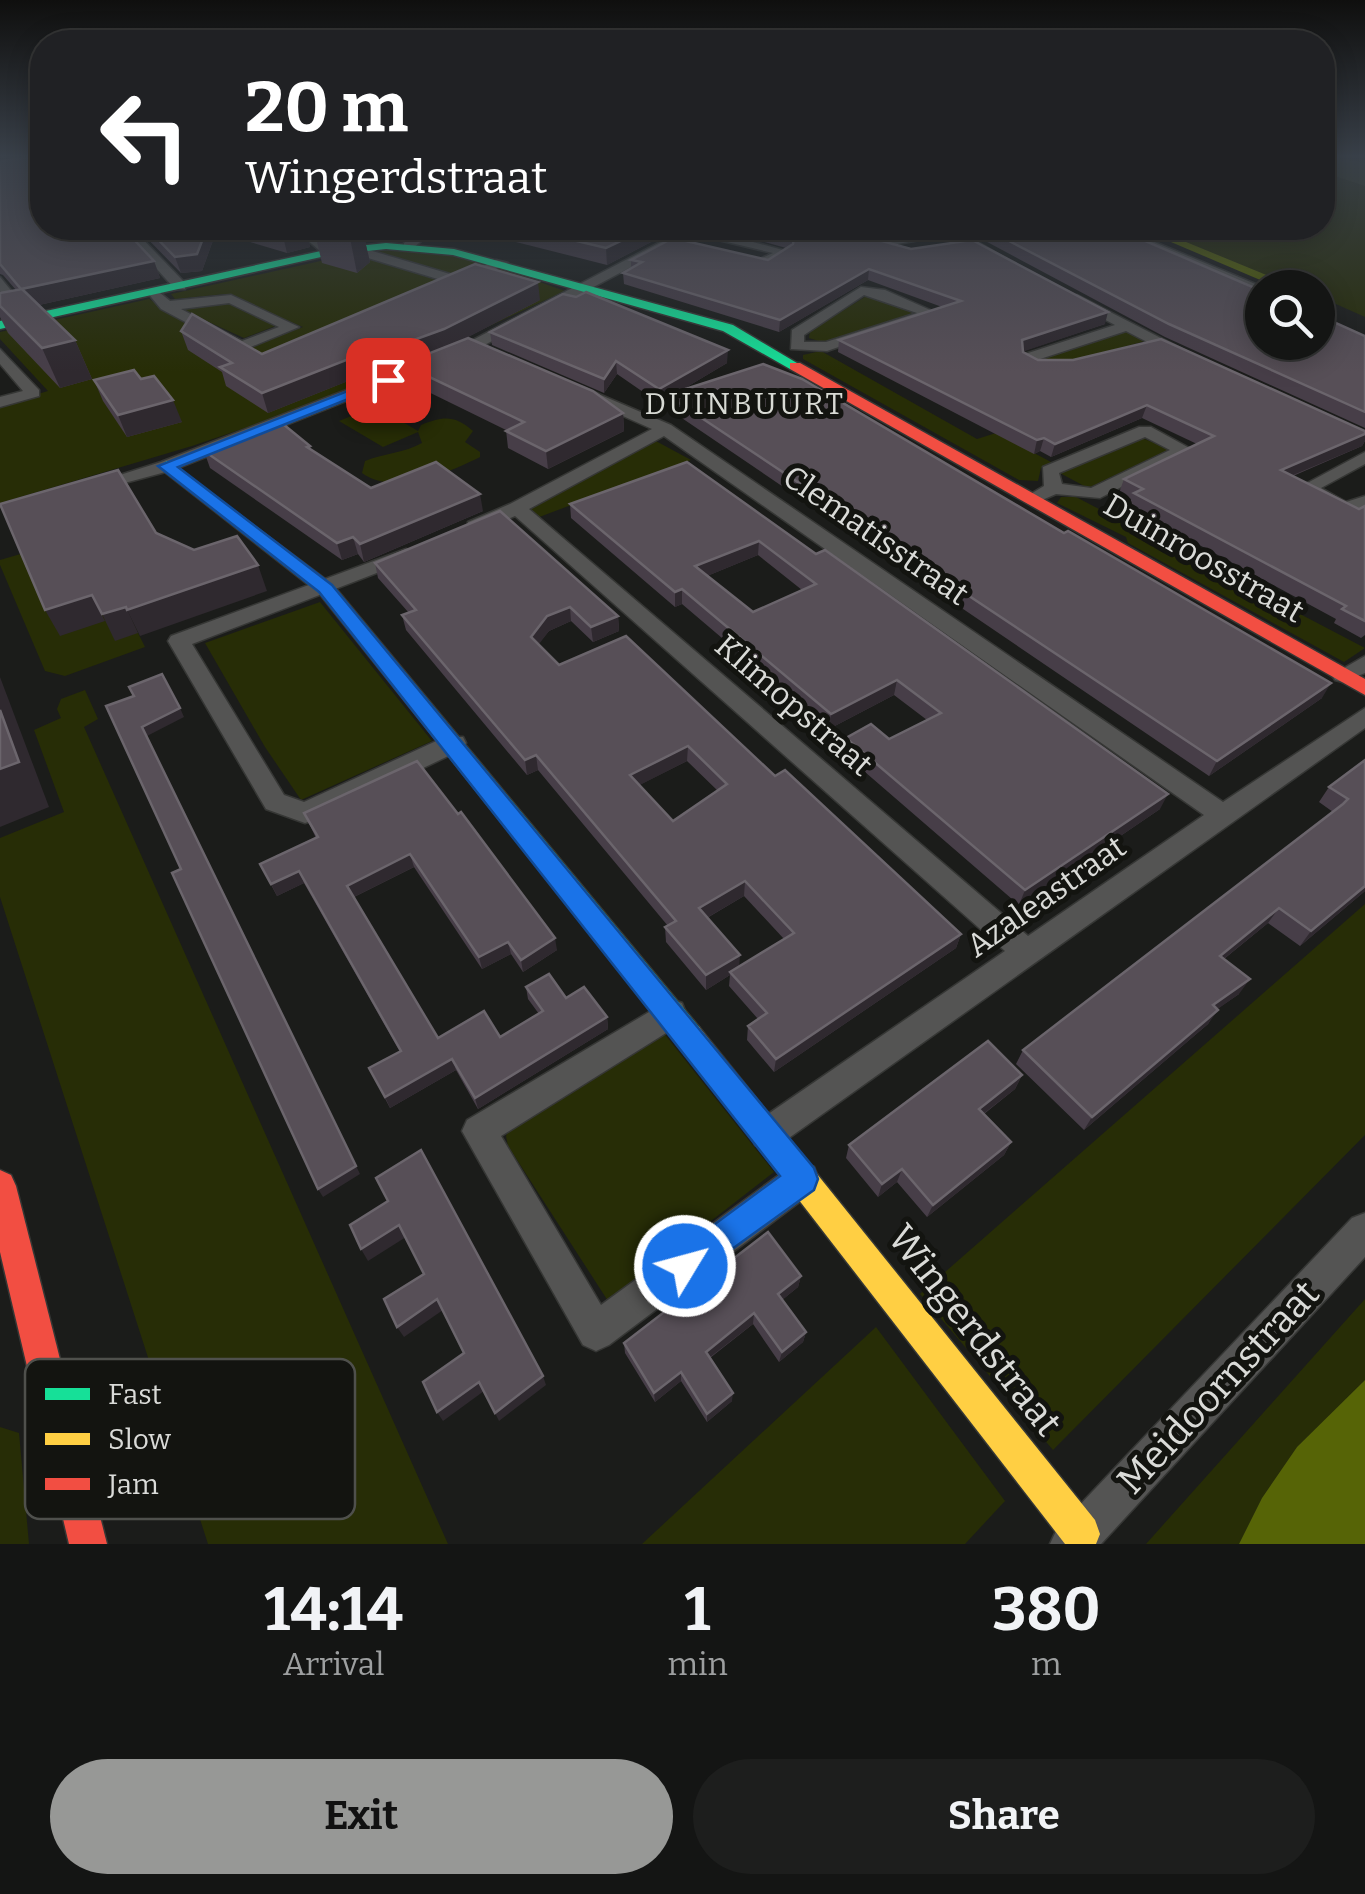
<!DOCTYPE html>
<style>
:root{--surface:#141514;--page:#1d1e1d;--text:#f1f3f6;--muted:#9d9fa0;--line:#333434;--accent:#979896}
body{margin:0;font-family:Bitter,serif;background:var(--page);color:var(--text);height:100vh;display:flex;flex-direction:column;font-size:38px;white-space:nowrap}
*{box-sizing:border-box;margin:0}
p{font-size:32px;color:var(--muted)}
.icon{flex:none;width:55px;height:55px;fill:none;stroke:currentColor;stroke-width:2;stroke-linecap:round;stroke-linejoin:round}
.map{position:relative;height:1544px;overflow:hidden}
.sheet{display:flex;flex-direction:column;background:var(--surface);flex:1}
.sheet>*{flex:none}
.banner{position:absolute;left:30px;top:30px;width:1305px;height:210px;border-radius:40px;box-shadow:0 5px 25px #0003,0 0 0 2px var(--line);background:#202124;color:#fff;overflow:hidden}
.controls{position:absolute;left:1245px;top:270px;display:grid;gap:20px}
.controls a{display:grid;place-items:center;width:90px;height:90px;border-radius:50%;background:var(--surface);box-shadow:0 5px 25px #0003,0 0 0 2px var(--line);font-size:50px}
.pin{position:absolute;display:grid;place-items:center;width:85px;height:85px;color:#fff;margin:-42px;border-radius:20px;box-shadow:0 5px 15px #0006}
.me{position:absolute;width:110px;margin:-55px;rotate:53deg;stroke-linejoin:round;filter:drop-shadow(0 0 8px #0008)}
.turn{display:flex;align-items:center;gap:35px;height:210px;padding:0 50px;font-size:45px}
.turn .icon{width:130px;height:130px;stroke-width:2.5}
.turn b{display:block;font-size:70px;line-height:85px}
.eta{display:flex;justify-content:space-evenly;align-items:center;height:170px;text-align:center}
.eta b{font-size:60px;font-weight:700;line-height:70px}
.action{display:flex;gap:20px;margin-top:auto;padding:20px 50px}
.action a{flex:1;height:115px;border-radius:60px;background:var(--accent);color:#111;font-size:40px;font-weight:700;line-height:115px;text-align:center}
.action a+a{background:var(--page);color:var(--text)}
.map>svg:first-child{display:block}
.green{fill:#272d06}
.forest{fill:#383f17}
.water{fill:#566406}
.lines{fill:none;stroke-linecap:round;stroke-linejoin:round}
.street-casing{stroke:#363735;stroke-width:3}
.fast-casing{stroke:#363735;stroke-width:3}
.slow-casing{stroke:#363735;stroke-width:3}
.jam-casing{stroke:#363735;stroke-width:3}
.street{fill:#545453;fill-rule:evenodd}
.fast{fill:#16e098;fill-rule:evenodd}
.slow{fill:#ffcf43;fill-rule:evenodd}
.jam{fill:#f24e42;fill-rule:evenodd}
.wall{fill:#473e48;fill-rule:evenodd}
.shaded-wall{fill:#2f292f}
.building{fill:#574f57;stroke:#6b656c;stroke-width:2.5;fill-rule:evenodd}
.route{fill:#1a73e8;stroke:#114b97;stroke-width:2.5}
.labels{text-anchor:middle;stroke-width:10;stroke-linejoin:round;paint-order:stroke}
.far-neighbourhood-label{font-size:30px;letter-spacing:2.5px;fill:#d8dad4;stroke:#131410}
.street-label{font-size:32px;fill:#dadbd8;stroke:#131410}
.near-street-label{font-size:38px;fill:#dadbd8;stroke:#131410}
.key{fill:#131410;stroke:#4f504c;stroke-width:2.5}
.key-label{font-size:28px;fill:#dadbd8}
</style>
<div class="map">
<svg width="1365" height="1544" viewBox="0 0 1365 1544">
<rect width="100%" height="100%" fill="#1b1c1a"/>
<g class="green">
<polygon points="1323,156 1365,156 1365,317 1318,296 1318,288 1296,287 1152,228 1322,228"/>
<polygon points="379,249 448,255 483,264 483,267 458,276 371,251"/>
<polygon points="352,254 460,287 500,268 565,291 334,398 192,446 0,503 0,405 48,391 0,339 0,332 149,299 237,352 303,327 225,294 175,299 171,294"/>
<polygon points="868,295 920,314 825,343 809,338 810,331"/>
<polygon points="226,302 278,325 244,338 178,308"/>
<polygon points="1127,331 1145,341 1062,364 1041,359 1041,355"/>
<polygon points="821,351 977,439 996,433 1053,463 1041,468 1038,481 1019,480 803,359 803,355"/>
<path d="M376 406 418 431 421 425C443 416 455 415 473 431L465 442 480 452V457C448 473 394 496 362 473L365 461C385 453 404 453 422 443L418 432 383 447 339 421Z"/>
<polygon points="1139,437 1170,449 1088,488 1058,472"/>
<polygon points="654,440 691,460 534,519 526,512"/>
<polygon points="1061,497 1076,497 1365,648 1344,662 1128,543 1126,537 1057,503"/>
<polygon points="24,553 128,613 145,647 65,676 45,671 0,565 0,560"/>
<polygon points="320,602 432,741 301,800 265,747 205,643"/>
<polygon points="85,690 98,719 84,727 448,1544 208,1544 0,897 0,838 64,812 34,730 61,718 57,709 61,699"/>
<polygon points="1365,904 1365,1135 1053,1450 920,1294"/>
<polygon points="659,1027 774,1172 608,1301 508,1146 506,1136 514,1119"/>
<polygon points="1365,1299 1365,1380 1297,1447 1262,1498 1239,1544 1146,1544"/>
<polygon points="876,1327 1005,1501 965,1544 642,1544"/>
<polygon points="0,1427 19,1433 29,1544 0,1544"/>
</g>
<polygon class="forest" points="1323,156 1365,163 1365,186 1323,172"/>
<g class="water">
<polygon points="1138,228 1152,228 1296,287 1277,287"/>
<polygon points="1365,1380 1365,1544 1239,1544 1262,1498 1297,1447"/>
</g>
<g class="lines">
<defs>
<g id="street">
<polygon points="120,228 132,228 185,283 185,289 175,289"/>
<polygon points="293,228 306,228 336,252 325,255"/>
<polygon points="423,228 436,228 412,249 404,249 404,243"/>
<polygon points="687,228 702,228 790,252 765,268 753,262 773,253 693,234 477,349 173,470 91,492 82,487 161,462 467,343"/>
<polygon points="937,228 954,228 1003,257 992,260 947,235 892,245 913,250 913,256 908,257 878,248 883,239"/>
<polygon points="1106,228 1121,228 1265,288 1262,295"/>
<polygon points="352,245 460,277 496,260 508,263 461,286 348,252 346,249"/>
<polygon points="0,277 31,315 31,321 21,321 0,291"/>
<path d="M861 287 885 290 937 313 827 351 791 349 792 330ZM864 295 917 313 826 342H804V335Z"/>
<path d="M154 288 170 301 231 295 299 327 246 349H236L161 309 147 292ZM229 303 279 327 242 341 181 309Z"/>
<polygon points="1077,295 1188,352 1191,355 1178,358 1126,331 1037,360 1056,365 1056,371 1028,368 1019,358 1022,355 1115,325 1072,302 1070,299"/>
<polygon points="0,349 39,390 39,396 0,407 0,397 23,391 0,364"/>
<path d="M582 387 671 425 1223 802 1365 708V728L779 1145 767 1150 755 1145 750 1134 755 1123 1005 951 515 516 482 530H468V522L510 504 652 429 576 395 574 392ZM664 436 1204 815 1028 936 529 509Z"/>
<path d="M1139 427H1151L1193 450 1100 498 1056 494 1033 504 1024 498 1044 486 1043 467ZM1145 437 1170 450 1091 488 1062 484 1059 473Z"/>
<polygon points="1365,452 1365,464 1321,488 1346,502 1365,496 1365,508 1337,512 1298,488"/>
<polygon points="406,549 413,551 413,559 192,644 284,795 304,802 445,737 463,737 466,743 463,749 314,820 305,823 266,809 168,641 171,636"/>
<polygon points="1365,656 1365,673 1343,682 1335,680 1332,675"/>
<polygon points="671,999 682,1003 686,1013 682,1023 501,1136 601,1305 790,1167 802,1162 814,1167 819,1179 814,1191 609,1345 596,1351 583,1345 462,1131 467,1120"/>
<polygon points="1365,1213 1365,1257 1101,1544 1050,1544 1057,1529 1352,1218"/>
</g>
<g id="fast">
<polygon points="386,243 454,249 733,325 802,366 790,369 723,331 453,255 386,249 330,255 0,329 0,321 330,249"/>
<polygon points="167,461 333,585 699,1027 703,1036 699,1045 689,1049 679,1045 319,593 161,469 159,466"/>
</g>
<polygon id="slow" points="689,1023 699,1027 1095,1520 1100,1534 1096,1544 1065,1544 679,1045 675,1036 679,1027"/>
<g id="jam">
<polygon points="790,363 800,363 1365,679 1365,695 790,369"/>
<polygon points="0,1170 11,1175 16,1186 107,1544 69,1544 0,1252"/>
</g>
</defs>
<use href="#street" class="street-casing"/>
<use href="#fast" class="fast-casing"/>
<use href="#slow" class="slow-casing"/>
<use href="#jam" class="jam-casing"/>
<use href="#street" class="street"/>
<use href="#fast" class="fast"/>
<use href="#slow" class="slow"/>
<use href="#jam" class="jam"/>
</g>
<g class="wall">
<polygon points="0,161 154,261 160,278 39,305 75,340 92,379 60,388 8,333 0,317 0,292 1,293 16,290 3,275 0,274"/>
<polygon points="137,228 302,228 306,231 310,247 287,253 216,232 202,271 181,273"/>
<polygon points="311,228 411,228 398,238 365,241 370,262 357,273 322,263 314,229"/>
<polygon points="461,228 651,228 651,242 607,265"/>
<polygon points="722,228 921,228 882,235 879,240 1105,324 1023,351 1038,360 1365,434 1365,441 1362,446 1293,476 1359,509 1365,506 1365,635 1361,638 1334,623 1336,619 1129,507 1131,499 1119,493 1124,479 1197,444 1142,418 1051,457 1040,451 1034,454 838,352 839,340 942,307 868,280 779,332 624,284 623,273 631,268 631,260 768,260 786,248 722,230"/>
<polygon points="961,228 1115,228 1365,336 1365,428 1165,337"/>
<polygon points="540,300 456,343 623,413 624,431 548,469 508,448 506,430 406,381 403,365 385,372 378,369 268,413 226,386 222,372 188,350 181,331 262,354"/>
<polygon points="490,332 727,363 680,391 1322,698 1209,776 667,408 667,398 659,403 617,374 604,393 492,345"/>
<polygon points="141,379 182,422 127,437 103,401 94,380"/>
<polygon points="310,446 311,449 371,488 483,511 364,562 358,554 342,560 210,468 204,451"/>
<path d="M687 462 1160 809 1019 905 843 753 846 738 889 739 927 720 894 695 829 729 682 604 675 607 571 518 570 504ZM758 555 802 590 753 612 707 576Z"/>
<path d="M375 563 618 616 619 631 593 642 571 621 549 631 538 644 559 665 775 776 961 934 956 948 774 1072 747 1040 748 1026 758 1019 729 986 730 975 706 990 666 942 665 927 668 926 538 770 527 775 406 630 402 615 409 613 378 578ZM687 761 718 791 673 821 639 785ZM744 896 784 939 739 966 707 918Z"/>
<polygon points="1365,760 1365,891 1300,946 1268,923 1224,959 1239,994 1217,1009 1208,1024 1084,1130 1016,1064 1023,1050 1333,812 1319,802 1329,787"/>
<polygon points="417,761 557,950 523,972 511,954 482,969 414,867 354,897 438,1038 500,1037 539,1014 528,999 526,987 566,998 607,1017 608,1029 478,1109 456,1070 390,1108 369,1068 400,1052 304,883 277,896 260,864 316,838 304,813"/>
<polygon points="1022,1075 1015,1089 984,1114 1011,1142 1004,1155 927,1217 897,1182 878,1197 846,1158 849,1145"/>
<polygon points="801,1276 798,1287 782,1300 806,1332 803,1342 779,1362 753,1324 710,1358 732,1401 707,1422 681,1381 655,1402 625,1353 624,1343"/>
</g>
<g class="shaded-wall">
<polygon points="207,228 214,228 216,232 202,271 181,273 175,257"/>
<polygon points="327,228 411,228 398,238 365,241 370,262 357,273 350,238"/>
<polygon points="648,228 651,228 651,242 607,265 606,248"/>
<polygon points="881,228 921,228 882,235 875,246 876,235"/>
<polygon points="306,231 310,247 287,253 283,236"/>
<polygon points="154,261 160,278 30,307 22,290"/>
<polygon points="869,269 868,280 779,332 780,320"/>
<polygon points="538,282 540,300 447,348 385,372 381,352"/>
<polygon points="1108,312 1105,324 1019,353 1022,340"/>
<polygon points="75,340 92,379 60,388 42,348"/>
<polygon points="374,349 378,369 268,413 262,393"/>
<polygon points="728,350 727,363 670,397 667,395 667,398 659,403 659,389"/>
<polygon points="616,361 617,374 604,393 604,379"/>
<polygon points="173,400 182,422 127,437 118,415"/>
<polygon points="1147,405 1142,418 1051,457 1055,444"/>
<polygon points="623,413 624,431 548,469 546,451"/>
<polygon points="1365,434 1365,441 1362,446 1274,483 1281,470"/>
<polygon points="1044,438 1040,451 1034,454 1037,440"/>
<polygon points="480,494 483,511 364,562 360,544"/>
<polygon points="353,537 358,554 342,560 337,543"/>
<polygon points="759,541 758,555 695,581 695,566"/>
<polygon points="258,565 267,591 140,636 127,610"/>
<polygon points="682,589 682,604 675,607 675,592"/>
<polygon points="92,595 105,621 60,636 45,610"/>
<polygon points="126,607 138,633 115,641 102,614"/>
<polygon points="570,607 571,621 549,631 533,652 531,637 547,616"/>
<polygon points="618,616 619,631 593,642 591,627"/>
<polygon points="0,677 49,807 0,827"/>
<polygon points="897,680 894,695 829,729 831,714"/>
<polygon points="1331,683 1322,698 1209,776 1217,761"/>
<polygon points="180,708 184,717 147,736 360,1174 323,1197 318,1189 142,727"/>
<polygon points="688,746 687,761 630,790 630,775"/>
<polygon points="536,755 538,770 527,775 525,760"/>
<polygon points="1168,794 1160,809 1019,905 1025,890"/>
<polygon points="410,854 414,867 352,898 347,886"/>
<polygon points="299,871 304,883 277,896 271,884"/>
<polygon points="745,881 744,896 698,923 699,908"/>
<polygon points="1365,886 1365,891 1300,946 1311,931"/>
<polygon points="1279,908 1268,923 1210,970 1220,956"/>
<polygon points="961,934 956,948 774,1072 776,1059"/>
<polygon points="555,938 557,950 523,972 521,960"/>
<polygon points="508,942 511,954 482,969 479,957"/>
<polygon points="740,955 739,969 730,972 730,975 706,990 706,975"/>
<polygon points="1250,979 1239,994 1202,1020 1213,1005"/>
<polygon points="1218,1010 1208,1024 1084,1130 1092,1117"/>
<polygon points="607,1017 608,1029 478,1109 475,1098"/>
<polygon points="452,1059 456,1070 390,1108 385,1097"/>
<polygon points="1022,1075 1015,1089 973,1122 979,1109"/>
<polygon points="1011,1142 1004,1155 927,1217 933,1205"/>
<polygon points="902,1169 897,1182 878,1197 882,1184"/>
<polygon points="399,1225 406,1237 368,1261 361,1249"/>
<polygon points="801,1276 798,1287 776,1305 778,1294"/>
<polygon points="437,1299 443,1310 404,1337 397,1327"/>
<polygon points="754,1313 753,1324 705,1361 706,1352"/>
<polygon points="806,1332 803,1342 779,1362 782,1352"/>
<polygon points="681,1372 681,1381 655,1402 654,1393"/>
<polygon points="543,1376 546,1385 499,1421 495,1413"/>
<polygon points="479,1382 484,1391 443,1421 437,1412"/>
<polygon points="733,1393 732,1401 707,1422 707,1414"/>
</g>
<g class="building">
<polygon points="42,156 42,228 123,228 154,261 21,289 0,264 0,161"/>
<polygon points="147,228 207,228 197,254 175,257"/>
<polygon points="252,228 302,228 306,231 283,236"/>
<polygon points="313,228 362,228 350,238"/>
<polygon points="522,228 648,228 606,248"/>
<polygon points="754,228 881,228 876,235 878,240 911,249 972,240 1108,312 1022,340 1023,352 1038,360 1073,360 1161,339 1365,431 1365,434 1281,470 1359,509 1365,506 1365,621 1342,609 1346,606 1134,493 1143,489 1124,479 1214,436 1147,405 1055,444 1044,438 1037,440 839,340 961,301 869,269 780,320 623,273 642,262 631,260 673,238 768,260 793,244 794,239"/>
<polygon points="984,228 1115,228 1262,291 1262,342 1318,342 1318,315 1365,336 1365,412 1169,324"/>
<polygon points="475,264 538,282 444,329 381,352 374,349 262,393 220,367 232,363 181,331 192,314 262,354"/>
<polygon points="22,289 75,340 42,348 0,306 0,293"/>
<polygon points="586,292 728,350 659,389 616,361 604,379 490,332 563,294 576,297"/>
<polygon points="468,338 593,391 623,413 546,451 506,431 524,422 402,364"/>
<polygon points="763,364 802,379 1064,533 1068,531 1331,683 1217,761 667,395"/>
<polygon points="134,370 141,379 154,376 173,400 118,415 94,380"/>
<polygon points="283,424 310,446 307,447 371,488 436,462 480,494 360,544 353,537 337,543 204,451"/>
<path d="M687 462 816 554 825 550 1168 794 1025 890 846 738 871 724 889 739 941 713 897 680 831 714 682 589 675 592 570 504ZM759 541 816 584 753 612 695 566Z"/>
<polygon points="118,470 156,533 194,550 237,536 258,565 127,610 126,607 102,614 92,595 45,610 0,504"/>
<path d="M500 511 618 616 591 627 570 607 547 616 531 637 559 665 626 636 775 776 785 770 961 934 776 1059 748 1026 767 1013 730 972 794 933 745 881 699 908 740 955 706 975 665 927 676 921 536 755 525 760 402 615 416 610 375 563ZM688 746 727 784 673 821 630 775Z"/>
<polygon points="162,674 180,708 142,727 356,1166 318,1189 172,873 181,869 106,706 134,696 129,687"/>
<polygon points="0,710 19,762 0,769"/>
<polygon points="1365,760 1365,886 1311,931 1279,908 1220,956 1250,979 1213,1005 1218,1010 1092,1117 1023,1050 1343,804 1348,799 1329,787"/>
<polygon points="417,761 458,814 461,812 555,938 521,960 508,942 479,957 410,854 347,886 438,1038 484,1011 500,1037 543,1011 526,987 549,974 566,998 584,987 607,1017 475,1098 452,1059 385,1097 369,1068 401,1051 299,871 271,884 260,864 318,837 304,813"/>
<polygon points="988,1041 1022,1075 979,1109 1011,1142 933,1205 902,1169 882,1184 849,1145"/>
<polygon points="421,1150 543,1376 495,1413 479,1382 437,1412 423,1382 464,1353 437,1299 397,1327 384,1299 424,1274 399,1225 361,1249 350,1225 388,1201 376,1178"/>
<polygon points="768,1232 801,1276 778,1294 806,1332 782,1352 754,1313 706,1352 733,1393 707,1414 681,1372 654,1393 624,1343"/>
</g>
<linearGradient id="sky" x2="0" y2="1"><stop stop-color="#0f0f0e"/><stop offset="0.42" stop-color="#394049"/><stop offset="1" stop-color="#394049" stop-opacity="0"/></linearGradient>
<rect width="1365" height="372" fill="url(#sky)"/>
<polygon class="route" points="383,377 396,380 178,467 332,585 814,1168 818,1179 814,1190 685,1283 673,1278 668,1266 673,1255 780,1176 319,592 158,466"/>
<g class="labels">
<g class="far-neighbourhood-label">
<text x="745" y="414">DUINBUURT</text>
</g>
<g class="street-label">
<text transform="translate(876 535) rotate(35)" y="11">Clematisstraat</text>
<text transform="translate(1204 558) rotate(30)" y="11">Duinroosstraat</text>
<text transform="translate(794 705) rotate(41)" y="11">Klimopstraat</text>
<text transform="translate(1046 896) rotate(-35)" y="11">Azaleastraat</text>
</g>
<g class="near-street-label">
<text transform="translate(975 1330) rotate(52)" y="13">Wingerdstraat</text>
<text transform="translate(1218 1387) rotate(-47)" y="13">Meidoornstraat</text>
</g>
</g>
<rect x="25" y="1359" width="330" height="160" rx="15" class="key"/>
<rect x="45" y="1388" width="45" height="12" fill="#16e098"/>
<rect x="45" y="1433" width="45" height="12" fill="#ffcf43"/>
<rect x="45" y="1478" width="45" height="12" fill="#f24e42"/>
<g class="key-label">
<text x="108" y="1404">Fast</text>
<text x="108" y="1449">Slow</text>
<text x="108" y="1494">Jam</text>
</g>
</svg>
<div class="controls">
<a><svg class="icon" aria-label="search" viewBox="0 0 24 24"><circle cx="10" cy="10" r="6"/><path d="M15 15l6 6"/></svg></a>
</div>
<div class="pin" style="left:388px;top:380px;background:#d93025"><svg class="icon" aria-label="arrive" viewBox="0 0 24 24"><path d="M6 21V4h12l-3 4 3 4H6"/></svg></div>
<svg class="me" style="left:685px;top:1266px" viewBox="-20 -20 40 40"><circle r="17" fill="#1a73e8" stroke="#fff" stroke-width="3"/><path d="M0-11L8 9 0 5-8 9z" fill="#fff"/></svg>
<div class="banner">
<div class="turn"><svg class="icon" aria-label="left" viewBox="0 0 24 24"><path d="M17 20v-9H6M10 6l-5 5 5 5"/></svg><div><b>20 m</b>Wingerdstraat</div></div>
</div>
</div>
<section class="sheet">
<div class="eta">
<div><b>14:14</b><p>Arrival</p></div>
<div><b>1</b><p>min</p></div>
<div><b>380</b><p>m</p></div>
</div>
<div class="action"><a>Exit</a><a>Share</a></div>
</section>
